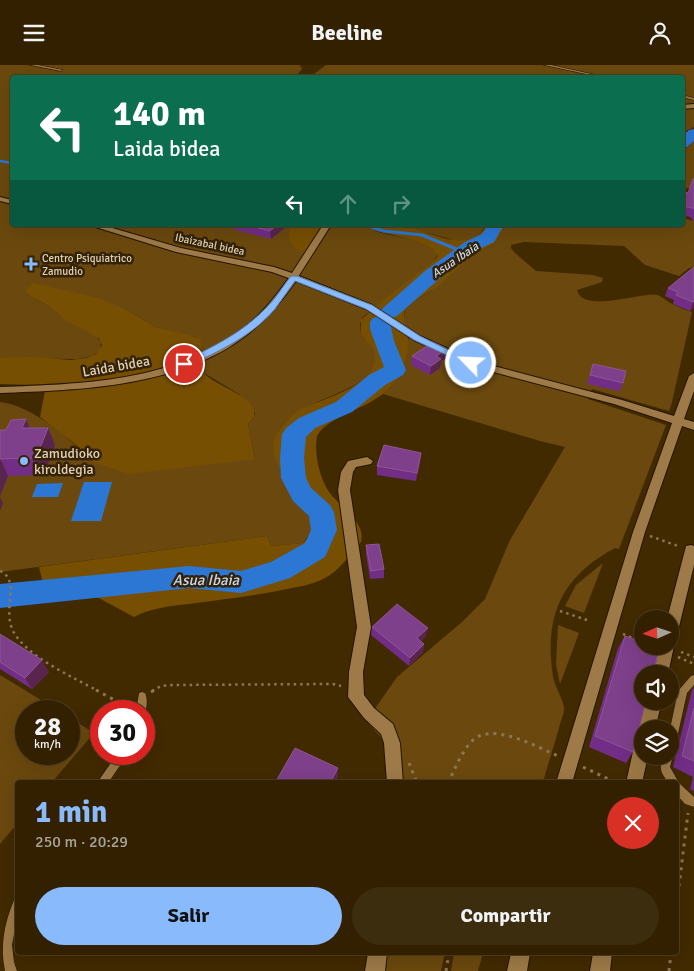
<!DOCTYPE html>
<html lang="es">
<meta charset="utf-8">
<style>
:root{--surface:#322000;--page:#3d2d0f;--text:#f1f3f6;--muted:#a8a399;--line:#4d3e22;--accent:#89bafc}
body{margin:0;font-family:Signika,sans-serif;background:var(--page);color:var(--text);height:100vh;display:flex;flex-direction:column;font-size:19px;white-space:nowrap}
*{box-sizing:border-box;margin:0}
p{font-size:16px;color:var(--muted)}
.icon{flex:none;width:28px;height:28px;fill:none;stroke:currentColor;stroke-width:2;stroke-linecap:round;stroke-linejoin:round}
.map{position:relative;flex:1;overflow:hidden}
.panel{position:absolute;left:15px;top:715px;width:664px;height:175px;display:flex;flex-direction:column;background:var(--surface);border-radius:5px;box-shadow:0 5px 20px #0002,0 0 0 1px var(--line)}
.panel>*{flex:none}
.guide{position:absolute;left:10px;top:10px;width:675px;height:152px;border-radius:5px;box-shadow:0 5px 20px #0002,0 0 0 1px var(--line);background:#0b6e4f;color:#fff;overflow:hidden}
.needle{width:32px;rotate:267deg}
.fabs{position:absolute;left:634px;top:545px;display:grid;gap:10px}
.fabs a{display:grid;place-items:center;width:45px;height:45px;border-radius:50%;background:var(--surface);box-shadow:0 5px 20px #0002,0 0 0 1px var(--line);font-size:25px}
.speed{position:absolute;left:15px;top:635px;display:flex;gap:10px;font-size:25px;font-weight:700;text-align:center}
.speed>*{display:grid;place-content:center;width:65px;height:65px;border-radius:50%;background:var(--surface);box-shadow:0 5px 20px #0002,0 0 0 1px var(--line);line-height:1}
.speed small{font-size:12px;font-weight:400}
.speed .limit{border:8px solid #d22;background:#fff;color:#111}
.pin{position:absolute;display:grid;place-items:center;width:42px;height:42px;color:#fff;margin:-21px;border:2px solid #fff;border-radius:50%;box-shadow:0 1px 5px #0007}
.me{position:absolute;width:55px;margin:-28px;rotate:294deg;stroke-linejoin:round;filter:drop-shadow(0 0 4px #0008)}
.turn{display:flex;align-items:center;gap:18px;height:105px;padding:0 20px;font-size:22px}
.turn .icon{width:65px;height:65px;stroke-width:2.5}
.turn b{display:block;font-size:35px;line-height:42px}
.lanes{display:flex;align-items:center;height:48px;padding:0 20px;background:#0003;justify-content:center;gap:25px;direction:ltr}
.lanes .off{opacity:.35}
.round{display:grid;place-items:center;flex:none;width:52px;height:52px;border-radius:26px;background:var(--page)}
.headline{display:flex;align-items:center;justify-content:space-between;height:85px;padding:0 20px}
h1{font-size:30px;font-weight:800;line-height:38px;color:var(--accent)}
.button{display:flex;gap:10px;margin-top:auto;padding:10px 20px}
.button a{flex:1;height:58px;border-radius:30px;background:var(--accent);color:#111;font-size:20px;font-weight:800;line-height:58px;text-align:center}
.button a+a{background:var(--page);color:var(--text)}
header{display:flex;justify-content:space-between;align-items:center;height:65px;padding:0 20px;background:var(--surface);font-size:22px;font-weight:800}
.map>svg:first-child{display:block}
.green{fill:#6b490e}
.forest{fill:#774f02}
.water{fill:#2c77d4}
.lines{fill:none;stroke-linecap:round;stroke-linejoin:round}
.stream-far1{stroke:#2c77d4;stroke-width:2.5}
.stream{stroke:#2c77d4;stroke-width:3}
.river{fill:#2c77d4;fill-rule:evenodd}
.lane-casing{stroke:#241400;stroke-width:1}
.street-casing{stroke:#241400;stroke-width:2}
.secondary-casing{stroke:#241400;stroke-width:2}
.path-far1{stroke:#8c7754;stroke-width:2.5;stroke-dasharray:2.5 4;stroke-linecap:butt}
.path{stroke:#8c7754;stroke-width:3;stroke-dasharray:3 5;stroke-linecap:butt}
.lane{fill:#9d7a47;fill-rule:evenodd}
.street{fill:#9d7a47;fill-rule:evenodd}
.secondary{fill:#9d7a47;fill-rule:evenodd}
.wall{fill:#722d86}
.shaded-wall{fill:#59254e}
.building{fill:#7e3f8b;stroke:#8e5692}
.route{fill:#89bafc;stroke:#5979a4}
.poi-dot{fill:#89bafc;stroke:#332206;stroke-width:2}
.labels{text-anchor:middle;stroke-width:5;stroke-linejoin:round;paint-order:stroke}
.far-street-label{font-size:11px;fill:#e3d1b7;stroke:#332206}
.far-poi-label{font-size:11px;fill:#e3d1b7;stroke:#332206;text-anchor:start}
.far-water-label{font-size:12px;font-style:italic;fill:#c6d8f0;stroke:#332206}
.street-label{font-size:14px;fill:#e3d1b7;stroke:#332206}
.poi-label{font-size:14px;fill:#e3d1b7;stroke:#332206;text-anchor:start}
.water-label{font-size:15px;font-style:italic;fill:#c6d8f0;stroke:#332206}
</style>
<header><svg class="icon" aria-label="menu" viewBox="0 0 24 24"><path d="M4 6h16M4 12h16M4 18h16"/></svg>Beeline<svg class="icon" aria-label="person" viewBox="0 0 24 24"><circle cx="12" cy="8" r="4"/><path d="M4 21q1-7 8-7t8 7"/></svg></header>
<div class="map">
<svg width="694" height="906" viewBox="0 0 694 906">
<rect width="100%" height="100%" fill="#422a00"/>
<g class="green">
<path d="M0 0H300L302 4 298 9 288 12H12V160H365C385 176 421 167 438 189L434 196 363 252 360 259 361 269C364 274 371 279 373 284 398 335 252 328 278 397L311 455 312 466 303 478 272 481 267 471 0 507V337C31 340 71 374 92 397L255 394 248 359 254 352 255 348 239 329 204 308 200 299 196 272 156 262 125 244 26 229 49 241 61 251 96 270 101 277 100 286 92 291 78 294 0 293Z"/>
<polygon points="326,0 694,0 694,62 683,67 682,12 310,12"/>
<polygon points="694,76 694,123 687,123 683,126 683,86"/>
<path d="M683 153 694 156V202L689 203 679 211 645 200 624 181 524 177 511 180V183L515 188 536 206 593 210 603 213 602 217 577 225C583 249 640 227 657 230 661 231 664 234 667 236 675 241 683 244 692 247L672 337 669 346 592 324 588 334 666 360 619 484 615 483C561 512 544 551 553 612 555 622 564 636 564 644 564 650 560 657 559 663 554 681 548 699 543 717H386V678L368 658 372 648 397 612 462 557 485 534 510 475 565 382 540 376 383 329 391 322 409 273 404 255 405 244 414 236 430 227 470 192 495 178 506 160 552 162 682 160Z"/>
<polygon points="399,160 487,160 476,172 461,177"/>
<polygon points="603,498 584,548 565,541 576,520"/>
<polygon points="558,560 579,568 560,619 556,599"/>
<polygon points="0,610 59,646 26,646 26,689 69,689 69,652 94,668 52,717 18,718 17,759 0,779"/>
<polygon points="369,888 445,888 441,906 366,906"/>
<polygon points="454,888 483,888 478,906 451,906"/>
</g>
<g class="forest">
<polygon points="281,160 321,160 317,170 305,187 296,184 289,175 290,164"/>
<path d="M365 160C377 160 389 159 401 160 430 165 466 192 487 160H506L495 178 470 192 436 223 414 236 405 244C402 255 408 264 408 275 409 286 404 298 400 308 384 344 332 345 317 371 314 389 319 411 329 427 339 441 366 456 361 477 350 489 343 501 330 510 317 519 302 521 287 524 255 531 222 534 189 539 171 541 150 543 134 552L95 531 76 529 46 531 39 502 267 471 272 481 303 478C307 474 311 470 312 465 319 437 258 402 277 368 282 360 290 351 298 346 319 334 383 321 374 287 372 280 365 276 361 269V255L383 235 434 196 438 191C432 175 389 170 373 165Z"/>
<path d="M33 218 98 233 125 244 156 262 190 270 200 274C204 285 195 298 204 308 215 322 258 330 254 352L248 359 255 394 129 409 92 397 76 380 40 352 45 326 34 320 0 319V293L34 292 71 295 86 293 96 289 102 280 99 273 65 255 49 241 28 230 26 224Z"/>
</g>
<g class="water">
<polygon points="84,417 112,417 101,456 71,456"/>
<polygon points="63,418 58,432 32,432 37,419"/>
</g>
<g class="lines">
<polyline class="stream-far1" points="0,96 12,98"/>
<polyline class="stream" points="365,160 384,166 422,170 456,184 459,191"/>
<g class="river">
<polygon points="694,64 694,76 687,82 682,83 682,71 689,65"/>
<polygon points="488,160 504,160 494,177 477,185 439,214 397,251 390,253 383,251 380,247 383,243 425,206 465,177 482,169"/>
<polygon points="380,251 387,253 390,257 394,276 406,305 403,310 385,320 352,347 315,363 306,372 304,393 306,413 311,423 330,440 334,447 337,465 325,492 290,513 241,528 189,523 0,543 0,519 189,501 241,506 271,497 305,478 311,465 309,451 293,436 281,413 280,393 282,369 286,363 299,353 336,337 369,310 384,302 370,264 370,257 373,253"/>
</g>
<defs>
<g id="lane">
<polygon points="30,0 38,0 63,5 61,6"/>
<polygon points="544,0 551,0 605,12 600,12"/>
<polygon points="682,30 694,33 694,35 682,32"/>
<polygon points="694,610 694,620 687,628 675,682 673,685 670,687 670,664 678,626 691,611"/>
<path d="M142 627 145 628C148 634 147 644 144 649V646H136L139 628Z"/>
<path d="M670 687 673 691 670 702 679 718 694 732V742L685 739 676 729V718H668C660 704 659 706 663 691H670Z"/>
<polygon points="117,689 128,689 108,718 97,718"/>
<path d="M18 834V854L15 864 12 880 14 897 17 906H5C0 881 4 859 14 835Z"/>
</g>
<g id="street">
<path d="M294 209 372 240 420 271 475 296 622 335 674 351 689 311 694 308V326L684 354 694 357V365L682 361 645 467 572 718H556L633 467 672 358 614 339 467 300 414 275 366 244 296 216C282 236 267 254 248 269 181 322 81 325 0 328V322C81 319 172 317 240 266 261 251 276 231 291 210Z"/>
<polygon points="367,392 373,396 371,399 356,402 353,407 350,425 371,562 363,607 364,630 374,643 393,659 400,678 403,718 387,718 384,678 381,669 364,653 348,632 349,607 357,562 338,425 341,407 348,396"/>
<polygon points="691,480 694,481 694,500 677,570 675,574 670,576 674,581 668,609 653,609 660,581 670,581 670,554 667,554 685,485 686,481"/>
<polygon points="646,636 662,636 655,664 642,664 642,670 639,664"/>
<polygon points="642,674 642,691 648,691 642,718 626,718 634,682 636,677"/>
<polygon points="368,888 387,888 385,906 365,906"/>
<polygon points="511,888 530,888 527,906 507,906"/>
<polygon points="593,888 612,888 610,906 590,906"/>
</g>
<g id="secondary">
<polygon points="694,39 694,43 682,44 682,40"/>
<polygon points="0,132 12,135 12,139 0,136"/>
<polygon points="89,160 102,160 181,183 274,202 292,208 323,160 331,160 298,212 294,215 272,207 176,187"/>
</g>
</defs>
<use href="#lane" class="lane-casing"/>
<use href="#street" class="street-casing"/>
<use href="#secondary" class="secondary-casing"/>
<g class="path-far1">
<polyline points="650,471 678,481"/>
<path d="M0 506C21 515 2 544 13 566 27 592 73 612 98 626"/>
<polyline points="560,546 587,555"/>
<polyline points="623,569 642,577"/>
<polyline points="681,587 694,592"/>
<polyline points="678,592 694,599"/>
<polyline points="152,626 161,621 173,620 333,619 341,621"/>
</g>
<g class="path">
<polyline points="96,625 118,637 130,637"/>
<polyline points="151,627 155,625"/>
<polyline points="409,698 417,718"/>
<polyline points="583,702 617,718"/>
<path d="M448 718C454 706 462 686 471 677 490 655 537 682 558 691"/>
<polyline points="676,845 688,748"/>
<polyline points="446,906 449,888"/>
<polyline points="669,906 671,888"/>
</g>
<use href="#lane" class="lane"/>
<use href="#street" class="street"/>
<use href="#secondary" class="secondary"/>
</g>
<g class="wall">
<polygon points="694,114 694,157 690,152 682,150 682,126 688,128"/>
<polygon points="232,160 285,160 286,162 271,174 232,164"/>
<polygon points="694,202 694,242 690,246 673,239 674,235 665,231 668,223"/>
<polygon points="447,284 446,293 441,296 440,303 430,310 411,300 412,291"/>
<polygon points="593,299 623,318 620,326 587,319"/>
<polygon points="26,354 30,363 48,363 55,380 44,410 8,411 0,431 0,365 6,365"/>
<polygon points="421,388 420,397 416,416 377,410 377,401"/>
<polygon points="366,480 384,504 384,513 370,514 366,489"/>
<polygon points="372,562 426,571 421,576 424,579 423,587 409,601 371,570"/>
<polygon points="0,569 49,607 32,624 0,604"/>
<polygon points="625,571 633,687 626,698 589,682 618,583"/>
<polygon points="694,622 694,726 690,724 693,712 673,702 692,625"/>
</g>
<g class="shaded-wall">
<polygon points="277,160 285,160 286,162 271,174 270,166"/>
<polygon points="694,236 694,242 690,246 693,237"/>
<polygon points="447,284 446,293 441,296 440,303 430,310 431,301 436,291"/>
<polygon points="26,354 33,372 22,363"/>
<polygon points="48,363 55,380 44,410 36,393"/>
<polygon points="421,388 420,397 416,416 417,408"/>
<polygon points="0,393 8,411 0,431"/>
<polygon points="0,432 3,438 0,446"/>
<polygon points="428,563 426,571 416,581 417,573"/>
<polygon points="424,579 423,587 409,601 410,593"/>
<polygon points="42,595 49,607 32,624 25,613"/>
<polygon points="338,703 338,713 336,718 330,718"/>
</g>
<g class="building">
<polygon points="693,114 694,114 694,144 693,143 682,141 682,126 688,128"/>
<polygon points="247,160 277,160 270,166"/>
<polygon points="694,202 694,236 693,237 676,230 678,227 668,223"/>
<polygon points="433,277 447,284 436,291 441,294 431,301 412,291"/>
<polygon points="593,299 626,306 623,318 590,310"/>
<polygon points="26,354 22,363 48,363 36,393 0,394 0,365 6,365 11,355"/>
<polygon points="384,380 421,388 417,408 377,401"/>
<polygon points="379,479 384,504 371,506 366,480"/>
<polygon points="397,539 428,563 417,573 424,579 410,593 372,562"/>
<polygon points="0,569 42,595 25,613 0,597"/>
<polygon points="625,571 642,577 642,581 653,581 659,584 653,609 642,609 642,636 646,636 633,687 595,671"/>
<polygon points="694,643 694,696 682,691"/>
<polygon points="295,683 338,703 330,718 275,718"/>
</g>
<path class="route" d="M291 211H297L372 240 420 271 475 298 474 300H468L414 275 366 244 295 216C288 225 282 235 275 244 251 272 219 286 188 301H181V297C213 282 242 268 267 242 276 233 283 221 291 211Z"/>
<g class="poi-dot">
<path d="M28.5 191.5h5v5h5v5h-5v5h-5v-5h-5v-5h5z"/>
<circle cx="24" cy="396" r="5"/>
</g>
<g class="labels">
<g class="far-street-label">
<text transform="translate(210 179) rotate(12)" y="4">Ibaizabal bidea</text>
</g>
<g class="far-poi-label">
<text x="42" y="197">Centro Psiquiatrico<tspan x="42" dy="13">Zamudio</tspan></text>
</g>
<g class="far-water-label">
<text transform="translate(455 195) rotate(-34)" y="4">Asua Ibaia</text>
</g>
<g class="street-label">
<text transform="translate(116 301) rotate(-10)" y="5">Laida bidea</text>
</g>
<g class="poi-label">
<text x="34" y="393">Zamudioko<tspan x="34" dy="16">kiroldegia</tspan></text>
</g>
<g class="water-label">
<text x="206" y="520">Asua Ibaia</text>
</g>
</g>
</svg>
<div class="fabs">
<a><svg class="needle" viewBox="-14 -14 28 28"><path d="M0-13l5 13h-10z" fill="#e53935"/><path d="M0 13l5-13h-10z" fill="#a8a399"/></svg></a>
<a><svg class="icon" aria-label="sound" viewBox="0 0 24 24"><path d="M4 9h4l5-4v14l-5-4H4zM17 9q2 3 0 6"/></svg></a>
<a><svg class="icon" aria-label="layers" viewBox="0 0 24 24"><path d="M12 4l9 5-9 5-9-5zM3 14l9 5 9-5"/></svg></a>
</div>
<div class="speed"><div>28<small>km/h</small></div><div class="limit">30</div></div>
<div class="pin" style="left:184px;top:299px;background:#d93025"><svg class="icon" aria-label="arrive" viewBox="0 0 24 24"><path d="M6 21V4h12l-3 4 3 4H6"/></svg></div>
<svg class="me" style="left:471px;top:298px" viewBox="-20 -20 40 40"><circle r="17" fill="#89bafc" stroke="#fff" stroke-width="3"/><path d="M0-11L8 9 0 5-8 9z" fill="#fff"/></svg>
<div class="guide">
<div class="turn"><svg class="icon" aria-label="left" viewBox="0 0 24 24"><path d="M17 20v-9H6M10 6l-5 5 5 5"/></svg><div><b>140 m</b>Laida bidea</div></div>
<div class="lanes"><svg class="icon" aria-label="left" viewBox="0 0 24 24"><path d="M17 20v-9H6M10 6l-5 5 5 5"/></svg><svg class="icon off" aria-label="ahead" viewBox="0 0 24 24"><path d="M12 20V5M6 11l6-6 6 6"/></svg><svg class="icon off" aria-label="right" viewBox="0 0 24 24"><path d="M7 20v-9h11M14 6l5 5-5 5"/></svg></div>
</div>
<section class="panel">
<div class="headline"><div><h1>1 min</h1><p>250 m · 20:29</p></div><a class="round" style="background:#d93025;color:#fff"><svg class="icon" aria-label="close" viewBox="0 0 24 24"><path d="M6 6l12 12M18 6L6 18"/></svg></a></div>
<div class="button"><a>Salir</a><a>Compartir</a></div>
</section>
</div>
